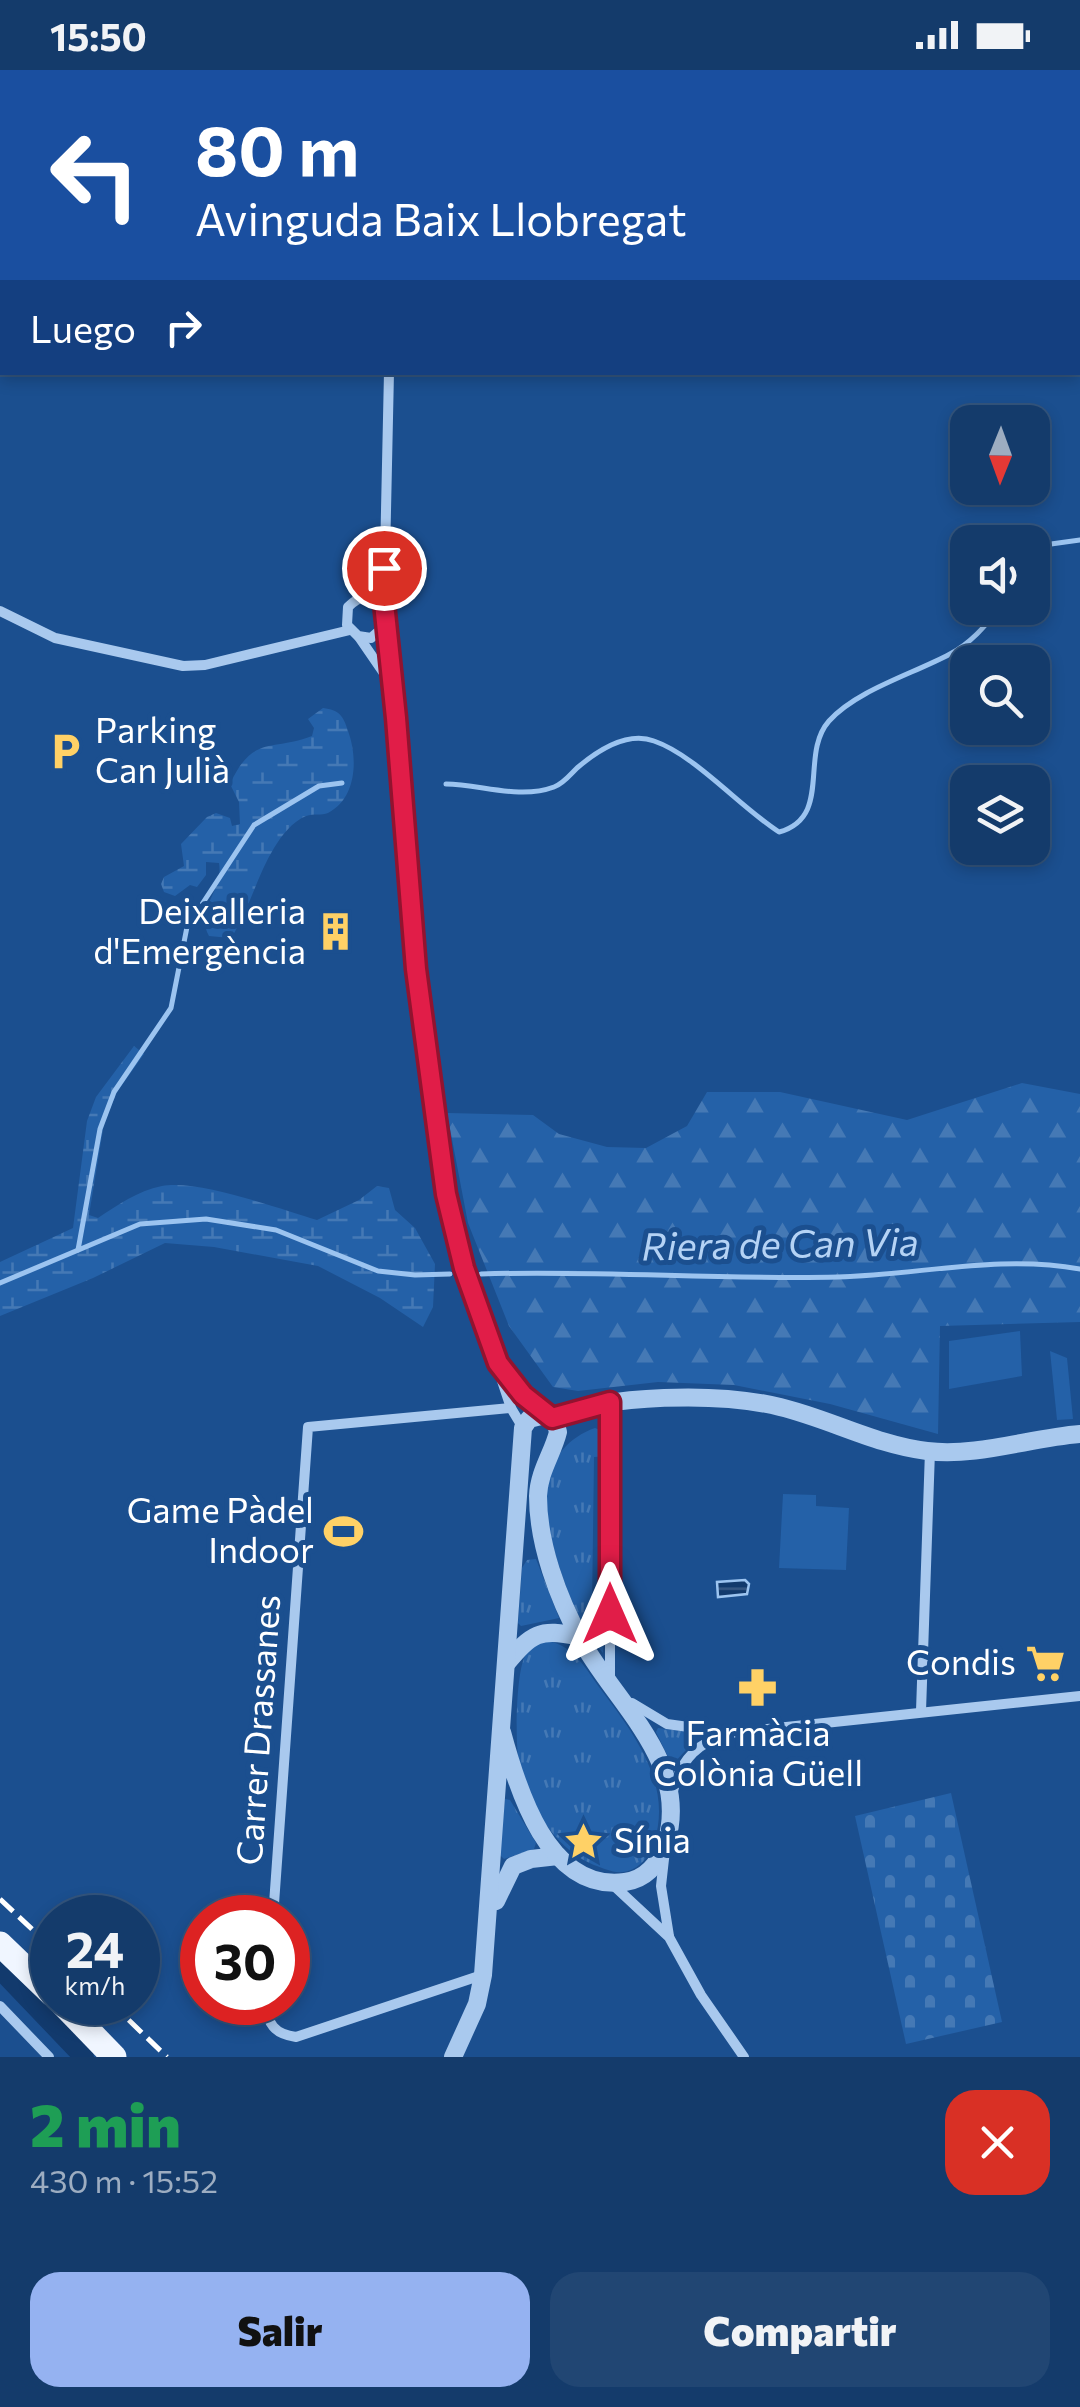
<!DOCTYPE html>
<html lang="es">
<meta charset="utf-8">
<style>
:root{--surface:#143b6b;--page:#214673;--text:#f1f3f6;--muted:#9dadc1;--line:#33557e;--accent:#95b2f1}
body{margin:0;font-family:Commissioner,sans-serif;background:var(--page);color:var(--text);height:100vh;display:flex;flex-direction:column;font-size:38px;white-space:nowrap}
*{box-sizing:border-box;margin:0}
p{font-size:32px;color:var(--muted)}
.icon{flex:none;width:55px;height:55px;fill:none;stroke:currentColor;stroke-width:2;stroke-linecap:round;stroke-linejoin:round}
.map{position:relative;height:1987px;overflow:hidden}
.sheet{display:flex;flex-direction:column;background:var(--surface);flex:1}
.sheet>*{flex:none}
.guide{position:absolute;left:0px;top:0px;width:1080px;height:305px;box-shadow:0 5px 15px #0003,0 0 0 2px var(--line);background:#1a4fa0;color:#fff;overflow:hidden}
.needle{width:65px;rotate:181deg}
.buttons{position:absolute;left:950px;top:335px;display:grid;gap:20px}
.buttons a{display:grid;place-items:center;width:100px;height:100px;border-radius:20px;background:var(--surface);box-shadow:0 5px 15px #0003,0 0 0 2px var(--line);font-size:50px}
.speed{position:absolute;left:30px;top:1825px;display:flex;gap:20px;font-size:50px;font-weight:700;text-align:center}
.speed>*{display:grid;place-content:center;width:130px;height:130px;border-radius:50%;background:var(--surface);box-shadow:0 5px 15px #0003,0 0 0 2px var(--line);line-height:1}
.speed small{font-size:25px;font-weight:400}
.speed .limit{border:15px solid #d22;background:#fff;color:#111}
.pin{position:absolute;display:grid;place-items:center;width:85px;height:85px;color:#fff;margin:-42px;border:5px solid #fff;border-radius:50%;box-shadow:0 2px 10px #0007}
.me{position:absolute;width:110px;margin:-55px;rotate:0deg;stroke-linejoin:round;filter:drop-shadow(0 0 8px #0008)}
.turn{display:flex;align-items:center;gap:35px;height:210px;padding:0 30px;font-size:45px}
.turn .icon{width:130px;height:130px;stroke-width:2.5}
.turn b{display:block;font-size:70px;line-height:85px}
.then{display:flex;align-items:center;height:95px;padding:0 30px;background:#0003;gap:20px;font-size:38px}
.round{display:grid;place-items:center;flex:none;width:105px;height:105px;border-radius:30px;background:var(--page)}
.headline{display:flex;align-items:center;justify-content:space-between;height:170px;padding:0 30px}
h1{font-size:60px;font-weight:800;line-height:75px;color:#1e9e55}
.action{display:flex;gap:20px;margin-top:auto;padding:20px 30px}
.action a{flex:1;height:115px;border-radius:30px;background:var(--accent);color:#111;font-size:40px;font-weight:800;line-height:115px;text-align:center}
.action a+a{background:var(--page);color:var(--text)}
.status{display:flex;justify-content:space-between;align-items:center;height:70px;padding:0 50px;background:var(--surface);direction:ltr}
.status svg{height:28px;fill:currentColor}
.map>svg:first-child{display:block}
.grass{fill:url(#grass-tufts)}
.forest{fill:url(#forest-firs)}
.wetland{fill:url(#wetland-marsh)}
.cemetery{fill:url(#cemetery-stones)}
.garden{fill:#2461a8}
.water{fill:url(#water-rules);stroke:#9cc4f0;stroke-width:2.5}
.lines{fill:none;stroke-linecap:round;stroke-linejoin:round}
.stream{stroke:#9cc4f0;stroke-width:5}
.canal{stroke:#123a6d;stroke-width:20}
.minor{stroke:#a9c9ee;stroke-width:10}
.tertiary{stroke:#a9c9ee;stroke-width:18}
.primary{stroke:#f0f6ff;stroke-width:25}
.rail{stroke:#fff;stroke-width:5;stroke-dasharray:18 8;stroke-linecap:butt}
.route-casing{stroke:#92132f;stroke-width:25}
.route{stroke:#e11d48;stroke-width:18}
.labels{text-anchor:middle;stroke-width:10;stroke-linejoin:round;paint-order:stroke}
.poi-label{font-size:35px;fill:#fff;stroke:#1b4f8f;text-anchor:end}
.street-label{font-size:35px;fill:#fff;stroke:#1b4f8f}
.water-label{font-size:38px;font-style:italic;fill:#b5d3f5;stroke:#1b4f8f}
</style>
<div class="status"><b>15:50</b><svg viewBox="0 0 49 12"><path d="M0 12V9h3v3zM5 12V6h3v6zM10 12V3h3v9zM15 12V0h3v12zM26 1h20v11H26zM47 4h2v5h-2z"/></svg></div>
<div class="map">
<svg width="1080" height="1987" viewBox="0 0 1080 1987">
<defs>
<pattern id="grass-tufts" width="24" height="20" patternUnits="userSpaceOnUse" patternTransform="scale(2.5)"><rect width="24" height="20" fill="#2461a8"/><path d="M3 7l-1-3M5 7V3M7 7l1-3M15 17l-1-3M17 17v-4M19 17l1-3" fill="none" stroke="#4579b5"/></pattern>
<pattern id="forest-firs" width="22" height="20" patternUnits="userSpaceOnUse" patternTransform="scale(2.5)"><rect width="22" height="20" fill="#2461a8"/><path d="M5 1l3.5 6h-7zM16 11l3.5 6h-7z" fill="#4579b5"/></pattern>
<pattern id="wetland-marsh" width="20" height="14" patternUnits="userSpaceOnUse" patternTransform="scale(2.5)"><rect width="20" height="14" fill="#2461a8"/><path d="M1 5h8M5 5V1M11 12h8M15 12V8" fill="none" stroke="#4579b5"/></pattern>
<pattern id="cemetery-stones" width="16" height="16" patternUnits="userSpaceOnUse" patternTransform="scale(2.5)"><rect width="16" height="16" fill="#2461a8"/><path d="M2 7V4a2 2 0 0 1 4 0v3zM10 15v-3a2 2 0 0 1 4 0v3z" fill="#4579b5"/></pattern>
<pattern id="water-rules" width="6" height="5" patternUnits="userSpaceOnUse" patternTransform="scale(2.5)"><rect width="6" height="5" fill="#123a6d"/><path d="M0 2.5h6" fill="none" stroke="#365883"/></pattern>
</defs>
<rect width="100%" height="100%" fill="#1b4f8f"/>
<g class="grass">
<path d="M595 1358 602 1361 606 1367 607 1386 594 1387 592 1536 606 1537 603 1583C574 1553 540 1457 547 1415 551 1388 569 1367 595 1358Z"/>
<polygon points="536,1489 559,1548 521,1556 518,1553 522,1498 527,1490"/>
<path d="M548 1571C575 1576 586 1600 602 1621 634 1664 673 1715 654 1772 649 1787 639 1800 623 1802 612 1803 603 1798 594 1795 555 1779 528 1734 519 1694 515 1672 516 1609 524 1588 529 1578 537 1573 548 1571Z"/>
<polygon points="658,1658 696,1663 699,1666 672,1695 656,1662"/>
<polygon points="505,1729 510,1730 536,1773 534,1779 504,1789 499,1784"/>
</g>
<polygon class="forest" points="1022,1013 1080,1024 1080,1252 940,1256 938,1364 830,1334 734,1315 658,1312 578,1321 553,1317 509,1256 468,1153 447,1043 533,1045 559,1064 607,1077 646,1078 687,1056 707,1022 780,1022 907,1050"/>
<g class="wetland">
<path d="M323 638C339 640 343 645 348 661 358 688 357 728 328 743 321 746 314 743 306 746 292 752 282 765 274 778 257 806 249 840 231 868L209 866C194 839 224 821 219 793L206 792V805L197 817 190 815 175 826 164 822 161 814 164 807 184 796 181 774 207 747 216 743 230 748 232 756 240 754 239 732 230 714C253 664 271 682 312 666L314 658 308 649Z"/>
<path d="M134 976 144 984 117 1022 104 1053 89 1145 98 1148C118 1135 137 1121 162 1116 198 1109 280 1139 317 1150L359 1130 377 1116 389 1118 395 1140 415 1158 435 1194 433 1237 423 1257 380 1228 318 1196 214 1177 165 1173 93 1208 0 1246V1192L73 1158 87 1051 96 1027Z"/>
</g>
<polygon class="cemetery" points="951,1723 1002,1952 906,1974 855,1746"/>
<g class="garden">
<polygon points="1020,1261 1022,1306 949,1319 949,1271"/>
<polygon points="1050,1281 1067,1288 1073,1349 1057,1350"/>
<polygon points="783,1424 816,1425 816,1436 849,1438 846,1500 779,1498"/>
</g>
<polygon class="water" points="745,1510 749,1514 747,1524 718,1527 717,1512"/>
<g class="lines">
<g class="stream">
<polyline points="1032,487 1051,474 1080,470"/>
<path d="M446 714C480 714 519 730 554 717 563 714 570 705 577 698 597 681 627 661 654 671 695 685 740 737 779 762 833 747 799 685 829 651 857 620 913 604 950 584 971 573 985 556 1000 538"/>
<polyline points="78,1180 100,1059 114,1022 171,938 187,857 254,755 319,716 342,713"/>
<path d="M481 1204C600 1200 719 1210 838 1207 919 1205 999 1184 1080 1199"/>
<polyline points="0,1213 140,1154 206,1149 276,1160 378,1201 415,1205 450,1204"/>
</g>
<polyline class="canal" points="0,1899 84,1987"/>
<g class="minor">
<polyline points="393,2 393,0"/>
<polyline points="357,529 382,469"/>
<polyline points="384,533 389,302"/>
<polyline points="0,541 55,568 183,596 205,595 350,560"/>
<path d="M386 555 371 568 358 566 347 555 348 537C360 525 369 524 384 533L387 542 415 899 440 1089 459 1181 511 1338 523 1358"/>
<polyline points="359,567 392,615"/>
<polyline points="502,1298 523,1325 544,1344"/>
<polyline points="610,1612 610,1332"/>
<polyline points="632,1633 667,1654 724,1662"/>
<polyline points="921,1641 930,1381"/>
<path d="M673 1721C681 1688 699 1672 730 1663L1080 1626"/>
<polyline points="664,1789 661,1816 669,1866"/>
<polyline points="611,1813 669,1867 701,1925 744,1987"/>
<polyline points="273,1848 308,1357 511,1338"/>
<path d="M267 1932C266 1954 275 1964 296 1967L482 1905"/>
<polyline points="0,1936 49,1987"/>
</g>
<g class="tertiary">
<path d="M552 1348C608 1324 719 1322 780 1337 830 1349 876 1375 927 1381 977 1387 1030 1368 1080 1364"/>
<path d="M506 1594C531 1564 540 1557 579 1567"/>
<polyline points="496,1831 513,1796 531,1789 558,1786"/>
<path d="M453 1987 477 1934 483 1905 523 1358 529 1349 545 1345 555 1351 558 1362C553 1383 539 1401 538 1426 538 1474 558 1528 581 1570 615 1633 691 1692 666 1773 659 1793 647 1809 625 1812 548 1823 517 1718 502 1662"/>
</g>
<g class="primary">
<polyline points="0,1874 52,1924"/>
<polyline points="61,1932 114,1987"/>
</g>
<g class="rail">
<polyline points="0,1829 52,1878"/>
<polyline points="110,1932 167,1987"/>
</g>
</g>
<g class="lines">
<defs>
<polyline id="route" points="384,498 384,533 396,648 416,899 446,1124 464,1198 498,1293 523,1325 552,1348 610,1332 610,1544"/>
</defs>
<use href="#route" class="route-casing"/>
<use href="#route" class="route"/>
</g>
<defs>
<symbol id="parking-bare" viewBox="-9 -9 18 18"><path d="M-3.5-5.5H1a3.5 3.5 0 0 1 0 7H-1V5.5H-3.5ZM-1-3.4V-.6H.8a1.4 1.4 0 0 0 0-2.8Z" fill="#ffd166" stroke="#1b4f8f" stroke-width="2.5" paint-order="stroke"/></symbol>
<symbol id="building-bare" viewBox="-9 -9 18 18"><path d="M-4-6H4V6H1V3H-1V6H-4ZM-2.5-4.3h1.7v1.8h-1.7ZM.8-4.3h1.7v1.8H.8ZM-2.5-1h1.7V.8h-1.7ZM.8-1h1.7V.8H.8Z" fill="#ffd166" stroke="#1b4f8f" stroke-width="2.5" paint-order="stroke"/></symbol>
<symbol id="stadium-bare" viewBox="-9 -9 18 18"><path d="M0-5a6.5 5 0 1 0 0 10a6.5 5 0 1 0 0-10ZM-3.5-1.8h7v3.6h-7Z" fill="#ffd166" stroke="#1b4f8f" stroke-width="2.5" paint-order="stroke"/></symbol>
<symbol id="supermarket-bare" viewBox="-9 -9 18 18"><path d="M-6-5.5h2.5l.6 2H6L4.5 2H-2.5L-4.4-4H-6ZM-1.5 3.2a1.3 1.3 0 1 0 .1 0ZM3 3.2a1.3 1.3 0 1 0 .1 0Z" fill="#ffd166" stroke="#1b4f8f" stroke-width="2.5" paint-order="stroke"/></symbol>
<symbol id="pharmacy-bare" viewBox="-9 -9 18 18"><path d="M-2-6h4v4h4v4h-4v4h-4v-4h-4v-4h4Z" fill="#ffd166" stroke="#1b4f8f" stroke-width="2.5" paint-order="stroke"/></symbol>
<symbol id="sight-bare" viewBox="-9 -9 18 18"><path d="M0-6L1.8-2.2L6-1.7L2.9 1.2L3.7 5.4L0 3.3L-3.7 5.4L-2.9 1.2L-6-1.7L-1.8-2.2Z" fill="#ffd166" stroke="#1b4f8f" stroke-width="2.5" paint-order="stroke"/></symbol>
</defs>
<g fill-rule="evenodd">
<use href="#parking-bare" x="38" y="654" width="55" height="55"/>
<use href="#building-bare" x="308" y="834" width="55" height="55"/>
<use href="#stadium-bare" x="316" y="1434" width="55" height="55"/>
<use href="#supermarket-bare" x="1018" y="1566" width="55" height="55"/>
<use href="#pharmacy-bare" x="730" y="1590" width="55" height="55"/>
<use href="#sight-bare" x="556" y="1744" width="55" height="55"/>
</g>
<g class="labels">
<g class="poi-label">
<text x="95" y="673" text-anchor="start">Parking<tspan x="95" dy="40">Can Julià</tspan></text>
<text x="306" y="854">Deixalleria<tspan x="306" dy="40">d'Emergència</tspan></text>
<text x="314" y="1453">Game Pàdel<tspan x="314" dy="40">Indoor</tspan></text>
<text x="1016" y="1605">Condis</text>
<text x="758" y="1676" text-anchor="middle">Farmàcia<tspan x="758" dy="40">Colònia Güell</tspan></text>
<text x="614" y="1783" text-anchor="start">Sínia</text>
</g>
<g class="street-label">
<text transform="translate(259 1660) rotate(-86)" y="12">Carrer Drassanes</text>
</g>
<g class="water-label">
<text transform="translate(780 1175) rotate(-1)" y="13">Riera de Can Via</text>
</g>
</g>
</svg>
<div class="buttons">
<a><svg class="needle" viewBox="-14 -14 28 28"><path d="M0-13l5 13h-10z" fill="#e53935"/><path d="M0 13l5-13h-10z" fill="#9dadc1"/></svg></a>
<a><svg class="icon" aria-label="sound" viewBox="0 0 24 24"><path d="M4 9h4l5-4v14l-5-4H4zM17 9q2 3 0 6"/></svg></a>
<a><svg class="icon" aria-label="search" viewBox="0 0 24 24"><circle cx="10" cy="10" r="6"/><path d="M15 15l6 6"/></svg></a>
<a><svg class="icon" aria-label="layers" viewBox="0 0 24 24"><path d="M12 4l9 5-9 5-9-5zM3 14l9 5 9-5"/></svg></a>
</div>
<div class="speed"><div>24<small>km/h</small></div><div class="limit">30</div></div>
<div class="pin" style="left:384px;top:498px;background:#d93025"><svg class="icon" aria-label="arrive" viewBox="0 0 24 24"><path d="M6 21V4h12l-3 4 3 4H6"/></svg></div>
<svg class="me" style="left:610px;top:1544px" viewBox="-20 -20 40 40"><path d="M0-17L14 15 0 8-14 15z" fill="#e11d48" stroke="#fff" stroke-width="4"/></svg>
<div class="guide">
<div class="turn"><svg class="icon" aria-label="left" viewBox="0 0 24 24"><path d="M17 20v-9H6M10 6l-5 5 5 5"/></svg><div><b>80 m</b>Avinguda Baix Llobregat</div></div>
<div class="then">Luego<svg class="icon" aria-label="right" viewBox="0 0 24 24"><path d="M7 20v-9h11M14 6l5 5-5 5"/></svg></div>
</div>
</div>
<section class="sheet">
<div class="headline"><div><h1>2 min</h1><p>430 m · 15:52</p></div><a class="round" style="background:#d93025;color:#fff"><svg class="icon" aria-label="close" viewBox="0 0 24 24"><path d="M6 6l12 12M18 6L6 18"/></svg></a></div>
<div class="action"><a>Salir</a><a>Compartir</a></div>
</section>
